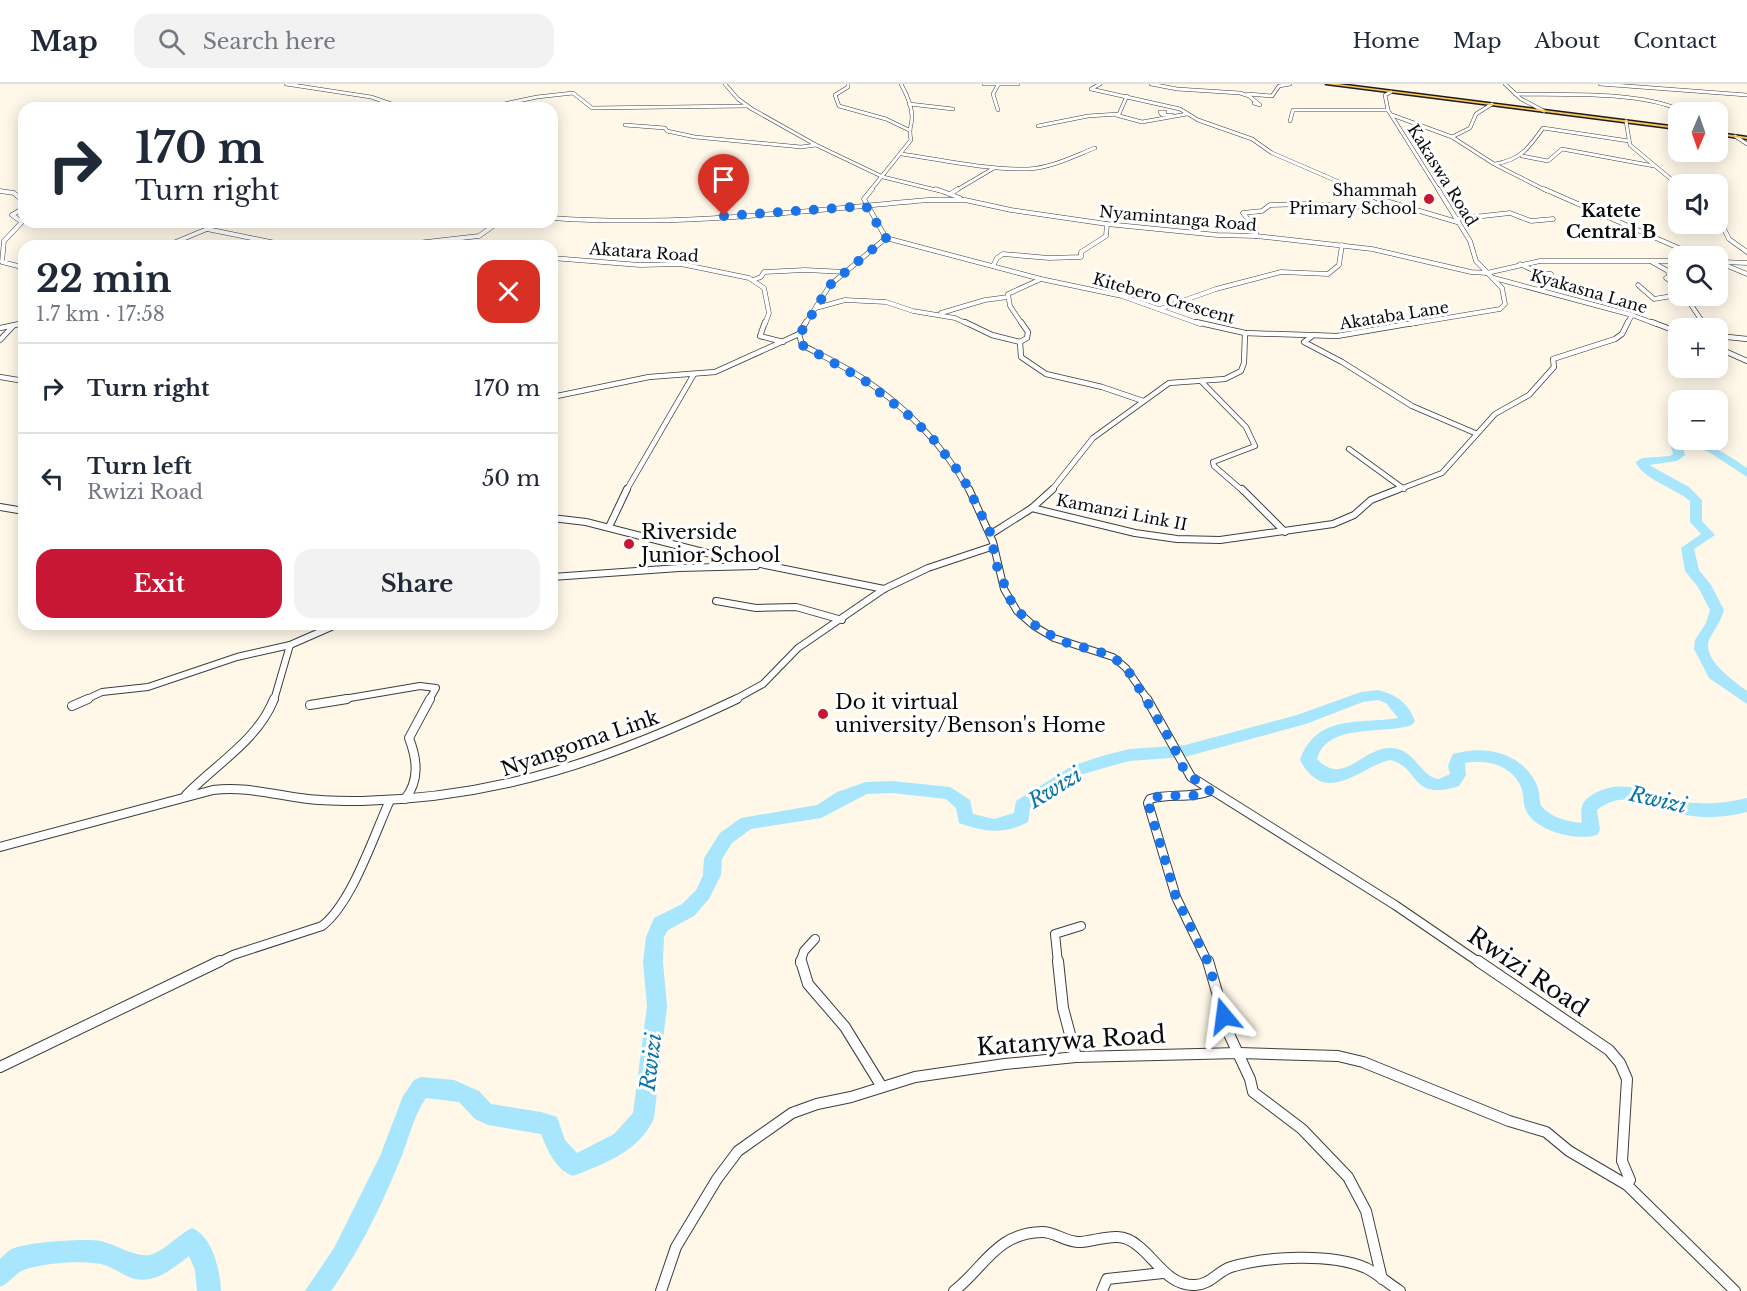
<!DOCTYPE html>
<meta charset="utf-8">
<style>
:root{--surface:#fff;--page:#f2f2f3;--text:#1f2937;--muted:#747a83;--line:#e0e1e3;--accent:#c71734}
body{margin:0;font-family:"Libre Baskerville",serif;background:var(--page);color:var(--text);height:100vh;display:flex;flex-direction:column;font-size:22px;white-space:nowrap}
*{box-sizing:border-box;margin:0}
p{font-size:20px;color:var(--muted)}
.icon{flex:none;width:33px;height:33px;fill:none;stroke:currentColor;stroke-width:2;stroke-linecap:round;stroke-linejoin:round}
.map{position:relative;flex:1;overflow:hidden}
.details{position:absolute;left:18px;top:156px;width:540px;height:390px;display:flex;flex-direction:column;background:var(--surface);border-radius:18px;box-shadow:0 3px 15px #0003}
.details>*{flex:none}
.banner{position:absolute;left:18px;top:18px;width:540px;height:126px;border-radius:18px;box-shadow:0 3px 15px #0003;background:#fff;color:var(--text);overflow:hidden}
.needle{width:39px;rotate:182deg}
.tools{position:absolute;left:1668px;top:18px;display:grid;gap:12px}
.tools a{display:grid;place-items:center;width:60px;height:60px;border-radius:12px;background:var(--surface);box-shadow:0 3px 15px #0003;font-size:30px}
.pin{position:absolute;display:grid;place-items:center;width:51px;height:51px;color:#fff;margin:-62px -26px;border-radius:50% 50% 50% 0;rotate:-45deg;box-shadow:0 0 6px #0007}
.pin .icon{rotate:45deg}
.me{position:absolute;width:66px;margin:-33px;rotate:344deg;stroke-linejoin:round;filter:drop-shadow(0 0 4px #0008)}
.turn{display:flex;align-items:center;gap:21px;height:126px;padding:0 18px;font-size:27px}
.turn .icon{width:78px;height:78px;stroke-width:2.5}
.turn b{display:block;font-size:42px;line-height:51px}
.round{display:grid;place-items:center;flex:none;width:63px;height:63px;border-radius:18px;background:var(--page)}
.headline{display:flex;align-items:center;justify-content:space-between;height:102px;padding:0 18px}
h1{font-size:36px;font-weight:700;line-height:45px}
.primary-button{display:flex;gap:12px;margin-top:auto;padding:12px 18px}
.primary-button a{flex:1;height:69px;border-radius:18px;background:var(--accent);color:#fff;font-size:24px;font-weight:700;line-height:69px;text-align:center}
.primary-button a+a{background:var(--page);color:var(--text)}
ul{padding:0;list-style:none}
li{display:flex;align-items:center;gap:18px;height:90px;padding:0 18px;border-top:2px solid var(--line)}
li div{flex:1}
li b{display:block;font-size:22px}
li em{font-style:normal}
header{display:flex;align-items:center;gap:36px;box-sizing:border-box;height:84px;padding:0 30px;background:var(--surface);border-bottom:2px solid var(--line)}
header strong{font-size:28px}
nav{display:flex;gap:33px;margin-inline-start:auto;font-size:21px}
.search{width:420px;height:54px;background:var(--page);display:flex;align-items:center;gap:15px;box-sizing:border-box;padding:0 21px;border-radius:18px;color:var(--muted);font-size:22px}
.map>svg:first-child{display:block}
.lines{fill:none;stroke-linecap:round;stroke-linejoin:round}
.river{fill:#a7e6fc;fill-rule:evenodd}
.street-far5-casing{stroke:#3e3e3e;stroke-width:4}
.street-far4-casing{stroke:#3e3e3e;stroke-width:5}
.street-far3-casing{stroke:#3e3e3e;stroke-width:6}
.street-far2-casing{stroke:#3e3e3e;stroke-width:8}
.street-far1-casing{stroke:#3e3e3e;stroke-width:10}
.street-casing{stroke:#3e3e3e;stroke-width:12}
.primary-casing{stroke:#1c1c1c;stroke-width:3}
.street-far5{stroke:#fff;stroke-width:3}
.street-far4{stroke:#fff;stroke-width:4}
.street-far3{stroke:#fff;stroke-width:4.5}
.street-far2{stroke:#fff;stroke-width:6}
.street-far1{stroke:#fff;stroke-width:8}
.street{stroke:#fff;stroke-width:10}
.primary{fill:#ffc359;fill-rule:evenodd}
.route{stroke:#1a73e8;stroke-width:10;stroke-dasharray:0 18}
.poi-dot{fill:#c71734;stroke:#fff;stroke-width:2}
.labels{text-anchor:middle;stroke-width:6;stroke-linejoin:round;paint-order:stroke}
.far-street-label{font-size:16px;fill:#0b0b0b;stroke:#fff}
.far-poi-label{font-size:16px;fill:#0b0b0b;stroke:#fff;text-anchor:end}
.far-neighbourhood-label{font-size:18px;font-weight:bold;fill:#0b0b0b;stroke:#fff}
.poi-label{font-size:20px;fill:#0b0b0b;stroke:#fff;text-anchor:start}
.street-label{font-size:20px;fill:#0b0b0b;stroke:#fff}
.water-label{font-size:21px;font-style:italic;fill:#0a75a7;stroke:#fff}
.near-street-label{font-size:24px;fill:#0b0b0b;stroke:#fff}
</style>
<header>
<strong>Map</strong>
<div class="search"><svg class="icon" aria-label="search" viewBox="0 0 24 24"><circle cx="10" cy="10" r="6"/><path d="M15 15l6 6"/></svg>Search here</div>
<nav><a>Home</a><a>Map</a><a>About</a><a>Contact</a></nav>
</header>
<div class="map">
<svg width="1747" height="1207" viewBox="0 0 1747 1207">
<rect width="100%" height="100%" fill="#fff8e9"/>
<g class="lines">
<g class="river">
<path d="M1678 353V356C1706 356 1725 369 1747 384V393L1709 368 1683 359H1682L1685 371 1677 377 1649 381 1689 403 1702 416V437L1715 451 1694 465 1699 486 1711 501 1724 526C1720 540 1714 545 1709 556 1702 576 1734 597 1747 607V620L1709 594 1694 565 1695 556 1706 539 1710 526 1698 503 1685 487 1681 464 1701 450 1690 438V417C1676 405 1641 394 1636 378L1642 374 1670 372 1673 370 1669 356Z"/>
<path d="M1378 606C1396 611 1408 618 1415 637L1412 641C1385 651 1327 638 1317 675 1343 702 1359 667 1388 664 1415 662 1419 693 1439 695L1450 690 1448 682 1453 670C1485 660 1525 669 1538 704 1540 710 1539 716 1541 722 1552 734 1566 737 1582 739 1580 723 1581 717 1595 709 1628 692 1654 713 1686 718 1707 721 1727 719 1747 714V728C1727 733 1706 735 1686 731 1653 726 1628 702 1597 726L1600 746 1597 751C1577 757 1540 748 1528 730 1522 721 1525 713 1521 703 1512 681 1486 675 1465 679L1466 691 1459 702C1409 718 1421 683 1390 676 1359 683 1326 724 1300 676 1316 630 1360 640 1398 634L1386 619 1378 616 1363 618 1306 640 1185 673 1129 677 1104 684 1084 690 1030 725 1028 738C1003 751 985 748 959 739L956 724 946 715 892 709 867 710 821 734 751 745 732 759 722 775 721 791 709 815 694 832 668 846 664 853 663 878 667 922 654 1034C640 1067 604 1080 573 1092 555 1085 548 1067 541 1050L488 1041 475 1035 459 1018 426 1014C412 1034 408 1059 398 1081 380 1125 358 1169 331 1207H305L334 1164 380 1072 403 1012 414 996 421 993 454 996 479 1007 491 1020 541 1028 557 1033 565 1056 577 1069 614 1050 633 1029 647 922 643 878 646 853 654 834 682 820 697 805 703 791 704 774 720 749 741 734 817 721 837 708 866 698 892 697 950 703 970 716 973 730 994 735 1014 729 1016 717 1072 682 1102 672 1129 665 1185 661 1297 631 1361 608Z"/>
<path d="M192 1144C213 1153 220 1186 221 1207H197L195 1186 189 1172C173 1184 157 1199 135 1195 125 1193 114 1183 101 1180 79 1176 48 1179 26 1185 17 1187 10 1199 0 1203V1175C3 1172 7 1168 10 1166 23 1158 86 1154 101 1157 117 1161 134 1173 149 1171 162 1169 179 1150 192 1144Z"/>
</g>
<defs>
<g id="street-far5">
<polyline points="286,0 371,13 403,24"/>
<polyline points="725,0 738,15 752,25 816,61 883,93 940,107"/>
<polyline points="848,0 848,3 835,11 839,22 886,35 909,46"/>
<polyline points="984,0 1018,0"/>
<polyline points="1100,0 1091,5 1180,25 1198,36 1252,55 1272,69 1360,107"/>
<polyline points="1151,0 1177,5 1240,9 1249,12 1260,21 1254,19"/>
<polyline points="1505,0 1521,15 1544,27"/>
<polyline points="1600,0 1747,11"/>
<polyline points="998,1 993,10 998,26"/>
<polyline points="1391,8 1385,11 1388,26 1439,107"/>
<polyline points="1248,10 1272,12 1279,2 1290,0"/>
<path d="M1515 10C1562 11 1638 7 1680 26L1679 28"/>
<polyline points="909,20 953,25"/>
<polyline points="485,24 537,13 573,9 592,24 747,22"/>
<polyline points="1165,28 1160,28 1162,31 1172,31"/>
<polyline points="1678,30 1674,40 1678,42"/>
<polyline points="1116,31 1142,38 1187,30"/>
<polyline points="1392,31 1452,53 1494,80 1547,107"/>
<polyline points="1290,37 1293,26 1388,26"/>
<polyline points="1626,37 1630,61 1678,101"/>
<polyline points="625,41 665,44 667,47 695,53 801,63 816,61"/>
<polyline points="1038,42 1088,32 1119,30 1127,12"/>
<polyline points="1735,52 1747,60"/>
<polyline points="1452,53 1470,44 1476,30 1492,20"/>
<path d="M902 70C943 76 986 86 1028 85 1051 84 1074 72 1095 64"/>
<polyline points="1522,72 1548,77 1562,65 1654,82"/>
<path d="M1495 80C1520 76 1529 64 1543 44L1629 57"/>
<path d="M870 107 911 56C908 44 912 42 912 33 912 21 906 9 901 0"/>
<polyline points="955,107 994,84"/>
</g>
<g id="street-far4">
<polyline points="936,105 960,114"/>
<polyline points="1356,105 1376,114 1457,138"/>
<polyline points="1544,105 1697,172"/>
<polyline points="0,107 14,109 24,118"/>
<polyline points="950,110 958,105"/>
<polyline points="24,124 12,131 22,138 4,157 2,178 18,182 24,187"/>
<polyline points="1718,133 1729,155 1747,168"/>
<path d="M552 134C678 143 803 127 928 116H965L1011 126 1107 140 1217 151 1256 152 1372 165 1471 188 1487 189 1540 177H1678"/>
<polyline points="1456,135 1510,129 1531,137 1553,135"/>
<polyline points="219,138 207,145 290,162"/>
<polyline points="1256,152 1256,145 1243,129 1262,127 1270,121 1308,120 1402,125"/>
<polyline points="886,154 1041,195 1122,212 1200,240"/>
<polyline points="166,162 207,145"/>
<polyline points="391,162 479,152 499,138"/>
<polyline points="552,174 640,181 681,180 749,194 764,204 769,229 765,240"/>
<polyline points="1652,178 1668,187 1669,193 1666,194 1678,203"/>
<polyline points="1718,178 1747,190"/>
<polyline points="1723,178 1747,179"/>
<polyline points="1520,180 1539,189 1551,190"/>
<polyline points="993,182 997,174 1003,170 1049,174 1081,173 1081,168 1106,152 1107,140"/>
<polyline points="1539,189 1577,207"/>
<polyline points="1494,194 1632,231 1656,240"/>
<polyline points="753,196 761,193 764,188 805,186 846,188"/>
<polyline points="1638,201 1654,215 1678,211"/>
<polyline points="1685,212 1704,240"/>
<polyline points="816,224 845,216 886,218 913,227 955,234 968,240"/>
<polyline points="1160,225 1216,205 1281,188 1328,190 1339,181 1342,161"/>
<polyline points="941,229 985,216 1008,213"/>
<polyline points="19,240 24,239"/>
<polyline points="805,240 830,201 886,154 864,115 872,105"/>
<polyline points="1022,240 1010,222 1008,210 1041,195"/>
<polyline points="1410,240 1500,225 1505,220 1502,204 1476,177 1470,157 1438,105"/>
<polyline points="1627,240 1632,231"/>
</g>
<g id="street-far3">
<polyline points="765,238 760,252 783,258"/>
<path d="M806 238 799 250 802 261C821 271 840 280 859 292 903 320 944 361 969 407"/>
<polyline points="965,238 992,251 1020,258"/>
<polyline points="1021,238 1028,248 1027,254 1020,258 1021,273 1046,290 1102,303 1143,317"/>
<polyline points="1196,238 1245,249 1337,252 1419,238"/>
<polyline points="1652,238 1678,248"/>
<polyline points="1703,238 1707,244"/>
<polyline points="0,244 24,239"/>
<polyline points="1718,252 1747,255"/>
<polyline points="1311,253 1304,258 1342,278 1412,322 1475,349"/>
<polyline points="0,256 13,242"/>
<polyline points="1718,264 1747,277"/>
<polyline points="0,293 24,297"/>
<polyline points="1201,297 1246,343 1255,362 1213,378 1214,382 1243,407"/>
<polyline points="552,313 649,293 715,288 799,250"/>
<polyline points="1349,365 1404,405"/>
<polyline points="626,407 694,290"/>
<polyline points="1051,407 1093,354 1169,299 1225,295 1241,287 1244,279 1245,249"/>
<polyline points="1395,407 1442,389 1495,330 1529,311 1554,283 1553,275 1615,255 1622,250 1628,238"/>
</g>
<g id="street-far2">
<polyline points="969,405 993,458 1004,505 1017,527 1034,542 1054,554 1113,573 1126,584 1148,616"/>
<polyline points="1242,405 1285,448"/>
<polyline points="0,423 24,427"/>
<polyline points="1032,424 1135,449 1177,455 1220,456 1333,440 1354,431 1371,416 1399,405"/>
<polyline points="552,434 586,438 711,470 884,505"/>
<polyline points="609,443 627,405"/>
<polyline points="991,450 1032,424 1053,405"/>
<polyline points="552,493 679,484 756,482"/>
<polyline points="716,517 756,524 796,523 842,536"/>
<polyline points="85,616 102,608 148,603 237,573 290,561 338,540"/>
<polyline points="274,616 290,561"/>
<polyline points="338,616 420,602 436,604 429,616"/>
<polyline points="734,616 763,600 798,564 884,505 928,484 994,462"/>
</g>
<g id="street-far1">
<polyline points="1147,615 1191,693 1395,821 1480,879"/>
<polyline points="310,621 347,615"/>
<polyline points="72,622 88,615"/>
<path d="M186 711C216 680 258 656 274 615"/>
<path d="M405 715C420 696 417 675 409 654L430 615"/>
<path d="M0 763 213 706C245 702 275 711 308 715 326 717 344 717 362 717 501 714 613 674 737 615"/>
<path d="M217 879 233 871 322 842C352 819 374 751 390 716"/>
<polyline points="800,879 804,867 815,855"/>
<polyline points="1058,879 1055,850 1081,842"/>
<path d="M1208 879 1176 813 1148 719 1150 715C1170 709 1190 715 1210 707"/>
</g>
<g id="street">
<polyline points="801,877 808,900 845,943 882,1003"/>
<polyline points="1058,877 1063,924 1076,973"/>
<polyline points="1208,877 1229,950 1250,995 1253,1008 1302,1045 1348,1093 1366,1127 1382,1195"/>
<polyline points="1478,877 1609,966 1620,979 1627,995 1622,1077 1630,1096 1627,1101 1735,1207"/>
<polyline points="0,983 220,877"/>
<polyline points="661,1207 676,1163 717,1095 738,1067 792,1029 817,1020 851,1013 915,993 1005,980 1076,973 1239,969 1338,972 1363,978 1509,1037 1546,1048 1569,1067 1627,1101"/>
<path d="M954 1207C984 1184 996 1149 1042 1148 1056 1148 1066 1159 1081 1158 1101 1156 1120 1146 1137 1161 1156 1175 1168 1202 1195 1201 1210 1201 1218 1187 1231 1183 1267 1172 1332 1169 1366 1184 1378 1190 1389 1200 1400 1207"/>
<polyline points="1102,1207 1107,1195 1163,1189"/>
</g>
<g id="primary">
<polygon points="1326,0 1338,0 1678,43 1678,45"/>
<polygon points="1718,49 1747,53 1747,55 1718,51"/>
</g>
</defs>
<use href="#street-far5" class="street-far5-casing"/>
<use href="#street-far4" class="street-far4-casing"/>
<use href="#street-far3" class="street-far3-casing"/>
<use href="#street-far2" class="street-far2-casing"/>
<use href="#street-far1" class="street-far1-casing"/>
<use href="#street" class="street-casing"/>
<use href="#primary" class="primary-casing"/>
<use href="#street-far5" class="street-far5"/>
<use href="#street-far4" class="street-far4"/>
<use href="#street-far3" class="street-far3"/>
<use href="#street-far2" class="street-far2"/>
<use href="#street-far1" class="street-far1"/>
<use href="#street" class="street"/>
<use href="#primary" class="primary"/>
</g>
<g class="lines">
<path class="route" d="M724 132 866 122 886 154 830 201 800 250 799 256 802 261 864 296 913 335 933 355 962 392 991 450 996 480 1013 522 1028 537 1060 557 1107 570 1121 579 1131 591 1172 659 1185 688 1210 707C1191 717 1169 707 1150 715L1148 719 1176 813 1208 878 1224 932"/>
</g>
<g class="poi-dot">
<circle cx="1429" cy="115" r="6"/>
<circle cx="629" cy="460" r="6"/>
<circle cx="823" cy="630" r="6"/>
</g>
<g class="labels">
<g class="far-street-label">
<text transform="translate(1443 91) rotate(58)" y="6">Kakaswa Road</text>
<text transform="translate(1178 134) rotate(5)" y="6">Nyamintanga Road</text>
<text transform="translate(644 168) rotate(4)" y="6">Akatara Road</text>
<text transform="translate(1589 207) rotate(16)" y="6">Kyakasna Lane</text>
<text transform="translate(1164 214) rotate(16)" y="6">Kitebero Crescent</text>
<text transform="translate(1394 231) rotate(-9)" y="6">Akataba Lane</text>
<text transform="translate(1122 428) rotate(11)" y="6">Kamanzi Link II</text>
</g>
<g class="far-poi-label">
<text x="1417" y="112">Shammah<tspan x="1417" dy="18">Primary School</tspan></text>
</g>
<g class="far-neighbourhood-label">
<text x="1611" y="133">Katete<tspan x="1611" dy="21">Central B</tspan></text>
</g>
<g class="poi-label">
<text x="641" y="455">Riverside<tspan x="641" dy="23">Junior School</tspan></text>
<text x="835" y="625">Do it virtual<tspan x="835" dy="23">university/Benson's Home</tspan></text>
</g>
<g class="street-label">
<text transform="translate(580 659) rotate(-19)" y="7">Nyangoma Link</text>
</g>
<g class="water-label">
<text transform="translate(1055 704) rotate(-31)" y="7">Rwizi</text>
<text transform="translate(1658 716) rotate(13)" y="7">Rwizi</text>
<text transform="translate(651 978) rotate(-83)" y="7">Rwizi</text>
</g>
<g class="near-street-label">
<text transform="translate(1528 888) rotate(34)" y="8">Rwizi Road</text>
<text transform="translate(1071 957) rotate(-4)" y="8">Katanywa Road</text>
</g>
</g>
</svg>
<div class="tools">
<a><svg class="needle" viewBox="-14 -14 28 28"><path d="M0-13l5 13h-10z" fill="#e53935"/><path d="M0 13l5-13h-10z" fill="#747a83"/></svg></a>
<a><svg class="icon" aria-label="sound" viewBox="0 0 24 24"><path d="M4 9h4l5-4v14l-5-4H4zM17 9q2 3 0 6"/></svg></a>
<a><svg class="icon" aria-label="search" viewBox="0 0 24 24"><circle cx="10" cy="10" r="6"/><path d="M15 15l6 6"/></svg></a>
<a>+</a>
<a>−</a>
</div>
<div class="pin" style="left:724px;top:132px;background:#d93025"><svg class="icon" aria-label="arrive" viewBox="0 0 24 24"><path d="M6 21V4h12l-3 4 3 4H6"/></svg></div>
<svg class="me" style="left:1224px;top:932px" viewBox="-20 -20 40 40"><path d="M0-17L14 15 0 8-14 15z" fill="#1a73e8" stroke="#fff" stroke-width="4"/></svg>
<div class="banner">
<div class="turn"><svg class="icon" aria-label="right" viewBox="0 0 24 24"><path d="M7 20v-9h11M14 6l5 5-5 5"/></svg><div><b>170 m</b>Turn right</div></div>
</div>
<section class="details">
<div class="headline"><div><h1>22 min</h1><p>1.7 km · 17:58</p></div><a class="round" style="background:#d93025;color:#fff"><svg class="icon" aria-label="close" viewBox="0 0 24 24"><path d="M6 6l12 12M18 6L6 18"/></svg></a></div>
<ul>
<li><svg class="icon" aria-label="right" viewBox="0 0 24 24"><path d="M7 20v-9h11M14 6l5 5-5 5"/></svg><div><b>Turn right</b></div><em>170 m</em></li>
<li><svg class="icon" aria-label="left" viewBox="0 0 24 24"><path d="M17 20v-9H6M10 6l-5 5 5 5"/></svg><div><b>Turn left</b><p>Rwizi Road</p></div><em>50 m</em></li>
</ul>
<div class="primary-button"><a>Exit</a><a>Share</a></div>
</section>
</div>
